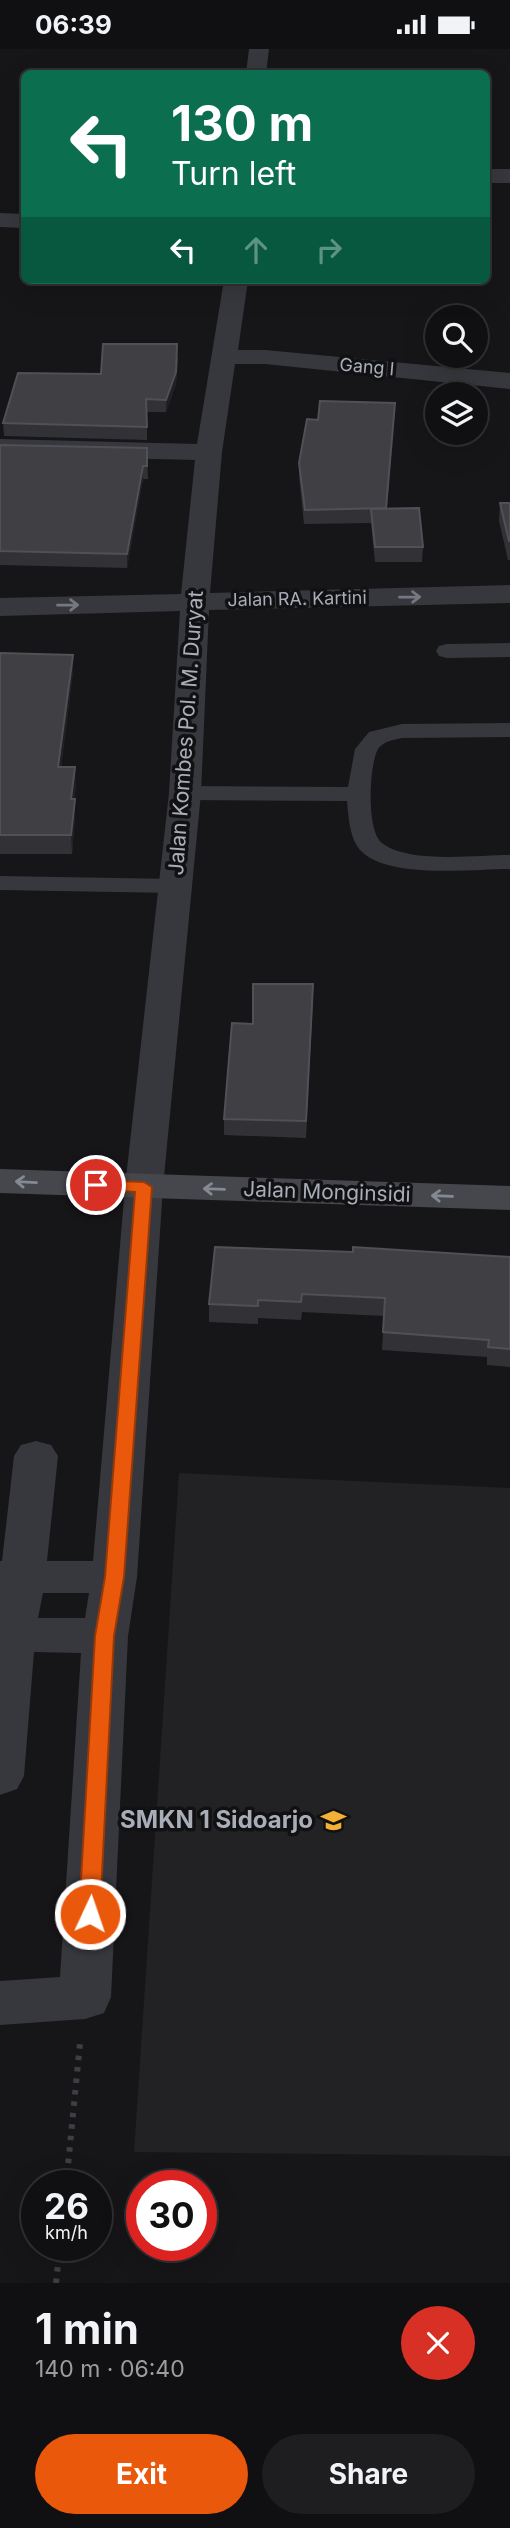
<!DOCTYPE html>
<meta charset="utf-8">
<style>
:root{--surface:#101012;--page:#1e1e20;--text:#f1f3f6;--muted:#9c9d9f;--line:#303032;--accent:#ea580c}
body{margin:0;font-family:Inter,sans-serif;background:var(--page);color:var(--text);height:100vh;display:flex;flex-direction:column;font-size:26px;white-space:nowrap}
*{box-sizing:border-box;margin:0}
p{font-size:23px;color:var(--muted)}
.icon{flex:none;width:38px;height:38px;fill:none;stroke:currentColor;stroke-width:2;stroke-linecap:round;stroke-linejoin:round}
.map{position:relative;height:2234px;overflow:hidden}
.sheet{display:flex;flex-direction:column;background:var(--surface);flex:1}
.sheet>*{flex:none}
.guide{position:absolute;left:21px;top:21px;width:469px;height:214px;border-radius:10px;box-shadow:0 7px 28px #0002,0 0 0 2px var(--line);background:#0b6e4f;color:#fff;overflow:hidden}
.controls{position:absolute;left:425px;top:256px;display:grid;gap:14px}
.controls a{display:grid;place-items:center;width:63px;height:63px;border-radius:50%;background:var(--surface);box-shadow:0 7px 28px #0002,0 0 0 2px var(--line);font-size:35px}
.speed{position:absolute;left:21px;top:2121px;display:flex;gap:14px;font-size:35px;font-weight:700;text-align:center}
.speed>*{display:grid;place-content:center;width:91px;height:91px;border-radius:50%;background:var(--surface);box-shadow:0 7px 28px #0002,0 0 0 2px var(--line);line-height:1}
.speed small{font-size:18px;font-weight:400}
.speed .limit{border:10px solid #d22;background:#fff;color:#111}
.pin{position:absolute;display:grid;place-items:center;width:60px;height:60px;color:#fff;margin:-30px;border:4px solid #fff;border-radius:50%;box-shadow:0 2px 7px #0007}
.me{position:absolute;width:77px;margin:-38px;rotate:3deg;stroke-linejoin:round;filter:drop-shadow(0 0 5px #0008)}
.turn{display:flex;align-items:center;gap:24px;height:147px;padding:0 35px;font-size:32px}
.turn .icon{width:91px;height:91px;stroke-width:2.5}
.turn b{display:block;font-size:49px;line-height:60px}
.lanes{display:flex;align-items:center;height:66px;padding:0 35px;background:#0003;justify-content:center;gap:35px;direction:ltr}
.lanes .off{opacity:.35}
.round{display:grid;place-items:center;flex:none;width:74px;height:74px;border-radius:37px;background:var(--page)}
.headline{display:flex;align-items:center;justify-content:space-between;height:119px;padding:0 35px}
h1{font-size:42px;font-weight:700;line-height:52px}
.action{display:flex;gap:14px;margin-top:auto;padding:14px 35px}
.action a{flex:1;height:80px;border-radius:42px;background:var(--accent);color:#fff;font-size:28px;font-weight:700;line-height:80px;text-align:center}
.action a+a{background:var(--page);color:var(--text)}
.status{display:flex;justify-content:space-between;align-items:center;height:49px;padding:0 35px;background:var(--surface);direction:ltr}
.status svg{height:19px;fill:currentColor}
.map>svg:first-child{display:block}
.built{fill:#222225}
.lines{fill:none;stroke-linecap:round;stroke-linejoin:round}
.path{stroke:#3d3f44;stroke-width:6;stroke-dasharray:4.5 7;stroke-linecap:butt}
.lane{fill:#37383d;fill-rule:evenodd}
.street{fill:#37383d;fill-rule:evenodd}
.secondary{fill:#45474d;fill-rule:evenodd}
.wall{fill:#323236}
.shaded-wall{fill:#212124}
.building{fill:#3f3f44;stroke:#4f5156;stroke-width:2}
.oneway{stroke:#757881}
.oneway2{stroke:#858993}
.route{fill:#ea580c;stroke:#983908;stroke-width:2}
.labels{text-anchor:middle;stroke-width:7;stroke-linejoin:round;paint-order:stroke}
.far-street-label{font-size:18px;fill:#a8adb8;stroke:#111113}
.street-label{font-size:21px;fill:#a8adb8;stroke:#111113}
.near-poi-label{font-size:24px;font-weight:bold;fill:#a8adb8;stroke:#111113;text-anchor:end}
</style>
<div class="status"><b>06:39</b><svg viewBox="0 0 49 12"><path d="M0 12V9h3v3zM5 12V6h3v6zM10 12V3h3v9zM15 12V0h3v12zM26 1h20v11H26zM47 4h2v5h-2z"/></svg></div>
<div class="map">
<svg width="510" height="2234" viewBox="0 0 510 2234">
<rect width="100%" height="100%" fill="#161618"/>
<polygon class="built" points="179,1424 510,1439 510,2107 134,2103"/>
<g class="lines">
<g class="path">
<polyline points="66,2137 80,1994"/>
<polyline points="56,2234 60,2196"/>
</g>
<g class="lane">
<polygon points="510,594 510,608 447,609 439,607 436,602 439,597 447,595"/>
<path d="M510 674V688L402 689C393 691 384 692 378 700 369 716 366 782 382 794 408 815 477 806 510 806V820C472 820 391 830 362 803 349 790 349 769 347 752L185 751 177 749 173 744 177 739 185 737 348 738 355 700 369 683 402 675Z"/>
<polygon points="0,827 176,830 185,832 188,837 185,842 176,844 0,841"/>
</g>
<g class="street">
<polygon points="249,0 269,0 266,24 246,24"/>
<rect x="486" y="120" width="24" height="14"/>
<polygon points="0,164 24,165 24,179 0,178"/>
<path d="M224 231H248L238 301H265L510 324V340L265 315H235L222 403 210 544 510 536V554L209 561 201 744 163 1138 137 1528 128 1587 111 1948 104 1964 85 1970 0 1976V1932L60 1928 81 1604 34 1603 24 1727 17 1740 0 1746V1512H2L14 1407 21 1396 36 1392 51 1396 58 1407 47 1512H93L125 1138 169 744 180 562 0 567V549L181 545 195 411 0 406V390L197 395ZM43 1544H89L85 1569H38Z"/>
</g>
<polygon class="secondary" points="0,1120 510,1137 510,1161 0,1144"/>
</g>
<g class="wall">
<polygon points="178,308 176,335 166,363 147,363 147,391 4,387 3,374 101,325"/>
<polygon points="395,354 387,459 423,498 422,513 375,513 371,474 304,475 299,427 299,414 318,371"/>
<polygon points="0,396 147,399 148,430 143,430 127,519 0,516"/>
<polygon points="500,454 510,454 510,511 508,511 499,472"/>
<polygon points="0,604 73,606 73,623 61,718 76,736 74,750 75,768 72,805 0,805"/>
<polygon points="313,951 306,1089 224,1086 224,1070 253,975"/>
<polygon points="353,1203 510,1208 510,1318 487,1316 487,1308 382,1301 384,1267 302,1263 301,1271 258,1269 258,1275 209,1273 209,1255"/>
</g>
<g class="shaded-wall">
<polygon points="177,295 176,335 166,363 166,351"/>
<polygon points="143,417 143,430 127,519 127,505"/>
<polygon points="73,606 73,623 59,736 58,718"/>
<polygon points="75,718 76,736 72,768 71,750"/>
<polygon points="75,750 75,768 72,805 71,786"/>
</g>
<g class="building">
<polygon points="103,295 177,295 176,323 166,351 146,350 147,378 3,374 18,324 101,325"/>
<polygon points="320,352 395,354 386,459 305,461 299,414 307,370 318,371"/>
<polygon points="0,396 147,399 147,417 143,417 127,505 0,502"/>
<polygon points="500,454 510,454 510,492 509,492"/>
<polygon points="419,459 423,498 375,498 371,460"/>
<polygon points="0,604 73,606 58,718 75,718 71,750 75,750 71,786 0,786"/>
<polygon points="253,935 313,935 306,1072 224,1070 232,974 253,975"/>
<polygon points="215,1198 353,1203 353,1198 510,1208 510,1300 488,1298 489,1291 383,1283 385,1249 302,1245 301,1253 258,1251 258,1257 209,1255"/>
</g>
<defs><path id="oneway-shaft" d="M-6 0H5M1.5-3L5.5 0L1.5 3" fill="none" stroke-width="1.6" stroke-linecap="round" stroke-linejoin="round" transform="scale(1.75)"/></defs>
<g class="oneway">
<use href="#oneway-shaft" transform="translate(410 548) rotate(-1)"/>
<use href="#oneway-shaft" transform="translate(68 556) rotate(-1)"/>
</g>
<g class="oneway2">
<use href="#oneway-shaft" transform="translate(26 1133) rotate(-177)"/>
<use href="#oneway-shaft" transform="translate(214 1140) rotate(-178)"/>
<use href="#oneway-shaft" transform="translate(442 1147) rotate(-178)"/>
</g>
<polygon class="route" points="96,1131 144,1133 152,1138 124,1528 114,1587 100,1865 97,1871 90,1873 82,1871 79,1865 95,1587 105,1528 135,1143 90,1140 88,1136"/>
<defs>
<symbol id="school-bare" viewBox="-9 -9 18 18"><path d="M0-5L7-2L0 1L-7-2ZM-4 1L0 2.5L4 1V4Q0 6-4 4Z" fill="#f2b134" stroke="#111113" stroke-width="2.5" paint-order="stroke"/></symbol>
</defs>
<g fill-rule="evenodd">
<use href="#school-bare" x="316" y="1754" width="35" height="35"/>
</g>
<g class="labels">
<g class="far-street-label">
<text transform="translate(367 318) rotate(5)" y="6">Gang I</text>
<text transform="translate(297 550) rotate(-1)" y="6">Jalan RA. Kartini</text>
</g>
<g class="street-label">
<text transform="translate(186 684) rotate(-86)" y="7">Jalan Kombes Pol. M. Duryat</text>
<text transform="translate(327 1143) rotate(2)" y="7">Jalan Monginsidi</text>
</g>
<g class="near-poi-label">
<text x="313" y="1779">SMKN 1 Sidoarjo</text>
</g>
</g>
</svg>
<div class="controls">
<a><svg class="icon" aria-label="search" viewBox="0 0 24 24"><circle cx="10" cy="10" r="6"/><path d="M15 15l6 6"/></svg></a>
<a><svg class="icon" aria-label="layers" viewBox="0 0 24 24"><path d="M12 4l9 5-9 5-9-5zM3 14l9 5 9-5"/></svg></a>
</div>
<div class="speed"><div>26<small>km/h</small></div><div class="limit">30</div></div>
<div class="pin" style="left:96px;top:1136px;background:#d93025"><svg class="icon" aria-label="arrive" viewBox="0 0 24 24"><path d="M6 21V4h12l-3 4 3 4H6"/></svg></div>
<svg class="me" style="left:90px;top:1865px" viewBox="-20 -20 40 40"><circle r="17" fill="#ea580c" stroke="#fff" stroke-width="3"/><path d="M0-11L8 9 0 5-8 9z" fill="#fff"/></svg>
<div class="guide">
<div class="turn"><svg class="icon" aria-label="left" viewBox="0 0 24 24"><path d="M17 20v-9H6M10 6l-5 5 5 5"/></svg><div><b>130 m</b>Turn left</div></div>
<div class="lanes"><svg class="icon" aria-label="left" viewBox="0 0 24 24"><path d="M17 20v-9H6M10 6l-5 5 5 5"/></svg><svg class="icon off" aria-label="ahead" viewBox="0 0 24 24"><path d="M12 20V5M6 11l6-6 6 6"/></svg><svg class="icon off" aria-label="right" viewBox="0 0 24 24"><path d="M7 20v-9h11M14 6l5 5-5 5"/></svg></div>
</div>
</div>
<section class="sheet">
<div class="headline"><div><h1>1 min</h1><p>140 m · 06:40</p></div><a class="round" style="background:#d93025;color:#fff"><svg class="icon" aria-label="close" viewBox="0 0 24 24"><path d="M6 6l12 12M18 6L6 18"/></svg></a></div>
<div class="action"><a>Exit</a><a>Share</a></div>
</section>
